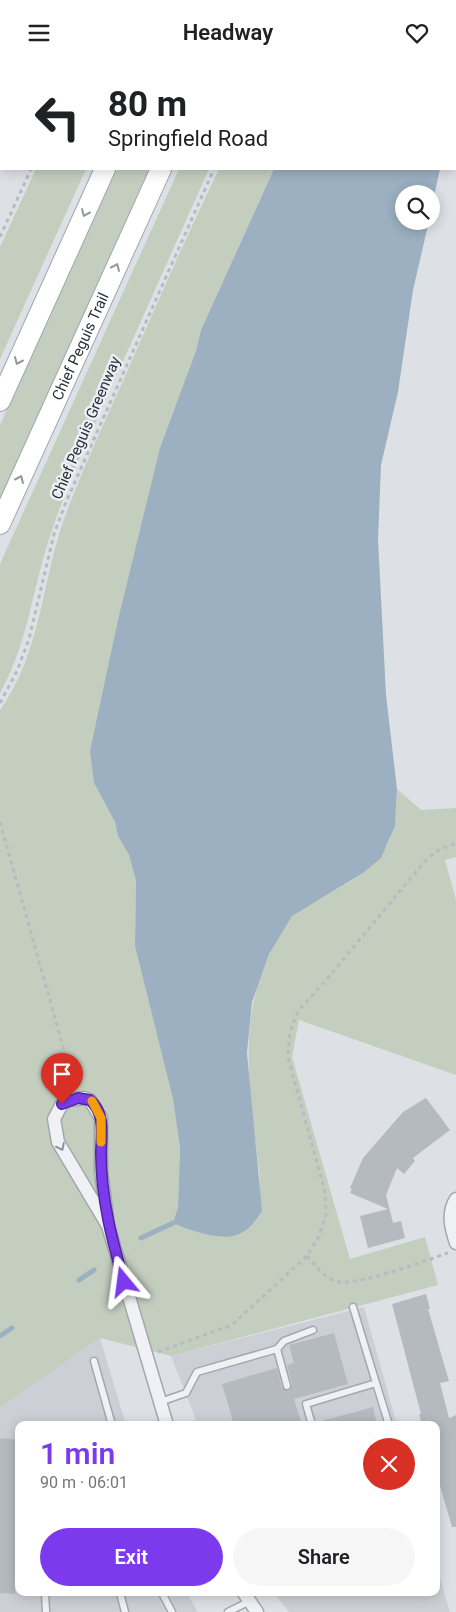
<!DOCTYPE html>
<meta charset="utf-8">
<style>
:root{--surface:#fff;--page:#f6f6f6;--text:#202124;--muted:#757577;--accent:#7c3aed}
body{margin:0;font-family:Roboto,sans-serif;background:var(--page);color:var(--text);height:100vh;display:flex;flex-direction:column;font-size:19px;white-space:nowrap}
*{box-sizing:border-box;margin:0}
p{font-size:16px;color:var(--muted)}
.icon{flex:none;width:28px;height:28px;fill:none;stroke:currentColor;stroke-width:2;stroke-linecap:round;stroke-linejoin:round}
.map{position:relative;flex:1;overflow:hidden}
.sheet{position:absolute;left:15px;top:1356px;width:425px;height:175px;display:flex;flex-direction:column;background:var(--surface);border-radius:10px;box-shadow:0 2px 12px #0003}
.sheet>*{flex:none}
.guide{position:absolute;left:0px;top:0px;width:456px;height:105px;box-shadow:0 2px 12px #0003;background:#fff;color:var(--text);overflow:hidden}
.buttons{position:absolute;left:395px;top:120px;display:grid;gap:10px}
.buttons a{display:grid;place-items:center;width:45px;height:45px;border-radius:50%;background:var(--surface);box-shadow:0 2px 12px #0003;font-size:25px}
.pin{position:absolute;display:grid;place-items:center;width:42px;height:42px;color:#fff;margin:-51px -21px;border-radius:50% 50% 50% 0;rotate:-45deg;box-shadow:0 0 5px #0007}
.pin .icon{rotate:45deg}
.me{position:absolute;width:55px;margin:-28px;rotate:344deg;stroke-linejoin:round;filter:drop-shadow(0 0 4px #0008)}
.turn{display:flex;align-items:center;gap:18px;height:105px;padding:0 25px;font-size:22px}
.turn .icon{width:65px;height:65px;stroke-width:2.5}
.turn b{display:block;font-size:35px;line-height:42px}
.round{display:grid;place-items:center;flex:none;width:52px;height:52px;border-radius:26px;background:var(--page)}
.overview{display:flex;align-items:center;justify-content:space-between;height:85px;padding:0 25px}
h1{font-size:30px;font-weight:600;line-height:38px;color:var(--accent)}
.action{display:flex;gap:10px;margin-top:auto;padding:10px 25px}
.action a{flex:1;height:58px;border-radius:30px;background:var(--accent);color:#fff;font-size:20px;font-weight:600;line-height:58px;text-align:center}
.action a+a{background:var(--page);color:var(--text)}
header{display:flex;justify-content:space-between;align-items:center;height:65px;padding:0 25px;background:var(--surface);font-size:22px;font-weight:600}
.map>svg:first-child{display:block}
.built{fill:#ccd0d6}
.green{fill:#c4cebf}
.water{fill:#9cb0c1}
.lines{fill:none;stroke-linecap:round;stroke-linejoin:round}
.stream{stroke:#9cb0c1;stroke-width:5}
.building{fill:#b5bac1}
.lane-casing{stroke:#a3a8ae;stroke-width:9}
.street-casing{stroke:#a3a8ae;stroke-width:15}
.primary-casing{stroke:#9ea6af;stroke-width:22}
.path{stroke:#b7bbc0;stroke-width:3;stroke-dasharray:4 4;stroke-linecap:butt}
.lane{stroke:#eff1f4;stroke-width:6}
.street{stroke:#eff1f4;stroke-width:12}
.primary{stroke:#fff;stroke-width:20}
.oneway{stroke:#94989c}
.oneway2{stroke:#8c9097}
.route-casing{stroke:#51269a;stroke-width:12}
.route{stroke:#7c3aed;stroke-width:9}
.slow{stroke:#f59e0b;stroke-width:9}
.labels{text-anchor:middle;stroke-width:5;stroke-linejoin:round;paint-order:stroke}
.street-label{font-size:15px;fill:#28303a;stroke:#eceff3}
</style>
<header><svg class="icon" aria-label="menu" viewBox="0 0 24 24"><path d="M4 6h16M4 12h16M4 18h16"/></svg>Headway<svg class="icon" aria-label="heart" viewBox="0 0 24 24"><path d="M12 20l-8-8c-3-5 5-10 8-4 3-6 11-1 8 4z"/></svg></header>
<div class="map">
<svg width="456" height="1547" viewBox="0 0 456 1547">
<rect width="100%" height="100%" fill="#dde1e5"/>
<g class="built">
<polygon points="364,1242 397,1360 198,1360 171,1291"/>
<polygon points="100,1273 126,1360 19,1360 19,1528 187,1528 198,1547 0,1547 0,1343"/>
<polygon points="436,1500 450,1547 289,1547 274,1528 436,1528"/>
</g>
<g class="green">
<polygon points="36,104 86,104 0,294 0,182"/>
<polygon points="117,104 150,104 0,436 0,360"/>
<path d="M179 104H209L73 408C62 438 50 467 42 498 30 543 23 587 0 628V499Z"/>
<path d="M219 104H274L201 265 94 718 115 757 118 771 129 790 136 816 135 881 173 1034 180 1083 178 1142 173 1158 260 1116C250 1020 230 939 290 853 296 845 310 840 319 835 352 814 384 803 394 761 397 750 396 735 397 724L421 745 456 743V792L445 795 456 835V1010L299 955 292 992 350 1194 425 1172 438 1220 171 1291 100 1273 0 1343V645C42 587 42 511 67 446 86 396 109 348 130 300 159 234 188 168 219 104Z"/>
</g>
<path class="water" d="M274 104H440L431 145V129H404V156H429L413 225 398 327 381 400 378 474 386 630 397 724 395 761 381 793 363 808 292 851 269 889 252 937 247 988 262 1146C256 1155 251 1163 241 1168 225 1178 189 1165 173 1158L178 1142 180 1083 173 1034 135 881 136 816 129 790 118 771 115 757 94 718 90 686 118 555 160 383 196 286 201 265Z"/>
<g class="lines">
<g class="stream">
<polyline points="141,1173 173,1158"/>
<polyline points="79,1215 94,1205"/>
<polyline points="0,1271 12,1263"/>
</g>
</g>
<g class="building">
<polygon points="426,1033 450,1065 413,1093 415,1096 404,1109 397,1103 386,1130 393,1158 401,1156 405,1173 368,1183 360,1151 388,1144 350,1128 352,1124 350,1123 363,1093 403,1047"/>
<polygon points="426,1229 430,1244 428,1244 449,1316 440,1318 449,1353 456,1350 456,1462 452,1462 436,1407 436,1360 422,1360 419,1349 421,1349 392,1239"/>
<polygon points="334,1268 348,1319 294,1334 302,1360 234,1360 222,1319 277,1303 282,1323 289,1326 292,1320 287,1300 294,1298 289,1280"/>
<polygon points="373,1342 377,1360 322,1360 322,1356"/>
<polygon points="0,1373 19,1375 19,1484 15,1529 0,1528"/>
</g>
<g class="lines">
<defs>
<g id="lane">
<polyline points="277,1284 284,1276 313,1265"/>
<polyline points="94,1296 112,1360"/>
<polyline points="376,1318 389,1360"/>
<polyline points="160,1337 186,1328 197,1307 277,1284 287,1321"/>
<polyline points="312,1360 306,1339 376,1318 353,1242"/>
<polyline points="45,1528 46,1547"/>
<polyline points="120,1528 125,1547"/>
<polyline points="162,1528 172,1547"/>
<polyline points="228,1547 250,1536"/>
</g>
<g id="street">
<path d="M456 1134C447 1148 451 1163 456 1178"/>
<polyline points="108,1161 58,1077 54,1054 62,1039 69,1035 84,1033 90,1035 101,1053 101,1105 108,1161 167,1360"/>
<polyline points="244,1528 257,1547"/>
</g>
<g id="primary">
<polyline points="152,1 152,0"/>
<polyline points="207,1 208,0"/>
<polyline points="0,336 105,104"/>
<path id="s1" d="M0 459 161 104"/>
</g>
</defs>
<use href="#lane" class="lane-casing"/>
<use href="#street" class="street-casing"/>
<use href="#primary" class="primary-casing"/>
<g class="path">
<polyline points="77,1 78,0"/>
<polyline points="263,1 263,0"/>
<polyline points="0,172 31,104"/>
<polyline points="0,638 17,606 29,574 54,469 66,437 214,104"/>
<polyline points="0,757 74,1021"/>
<path d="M307 1191C316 1201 322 1211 335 1216 353 1223 427 1195 448 1188"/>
<polyline points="158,1287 232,1260 307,1191 319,1171 326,1150 325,1127 288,992 290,967 298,946 327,914 425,796 437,786 456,778"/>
</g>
<use href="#lane" class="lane"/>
<use href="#street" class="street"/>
<use href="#primary" class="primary"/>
</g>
<defs><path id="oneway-chevron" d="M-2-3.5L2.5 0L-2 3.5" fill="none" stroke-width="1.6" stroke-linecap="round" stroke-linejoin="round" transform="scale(1.25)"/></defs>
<g class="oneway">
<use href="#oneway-chevron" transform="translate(85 148) rotate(114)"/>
<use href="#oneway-chevron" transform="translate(116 202) rotate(-66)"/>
<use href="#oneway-chevron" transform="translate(18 296) rotate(114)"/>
<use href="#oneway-chevron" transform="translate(20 414) rotate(-66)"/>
</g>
<use class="oneway2" href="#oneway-chevron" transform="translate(61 1082) rotate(64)"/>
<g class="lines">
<defs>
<path id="route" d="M62 1039 78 1033 90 1035C106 1049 101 1070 101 1089 101 1133 112 1175 124 1217"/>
</defs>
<use href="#route" class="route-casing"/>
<use href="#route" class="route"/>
<polyline class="slow" points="92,1036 101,1053 101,1077"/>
</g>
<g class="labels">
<g class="street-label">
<text dy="5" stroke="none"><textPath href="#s1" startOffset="195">Chief Peguis Trail</textPath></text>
<text transform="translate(86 363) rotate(-67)" y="5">Chief Peguis Greenway</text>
</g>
</g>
</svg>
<div class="buttons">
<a><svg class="icon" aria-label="search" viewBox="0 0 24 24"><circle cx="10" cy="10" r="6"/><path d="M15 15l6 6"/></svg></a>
</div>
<div class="pin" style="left:62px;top:1039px;background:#d93025"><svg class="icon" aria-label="arrive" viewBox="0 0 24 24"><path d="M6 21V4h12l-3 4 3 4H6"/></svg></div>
<svg class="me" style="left:124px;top:1217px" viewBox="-20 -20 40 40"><path d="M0-17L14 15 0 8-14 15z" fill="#7c3aed" stroke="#fff" stroke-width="4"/></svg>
<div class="guide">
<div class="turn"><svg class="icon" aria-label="left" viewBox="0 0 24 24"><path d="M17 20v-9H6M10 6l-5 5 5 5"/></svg><div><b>80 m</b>Springfield Road</div></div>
</div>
<section class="sheet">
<div class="overview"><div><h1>1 min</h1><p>90 m · 06:01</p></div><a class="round" style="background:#d93025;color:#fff"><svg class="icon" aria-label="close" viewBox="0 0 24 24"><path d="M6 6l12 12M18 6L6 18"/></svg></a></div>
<div class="action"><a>Exit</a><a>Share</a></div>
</section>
</div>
